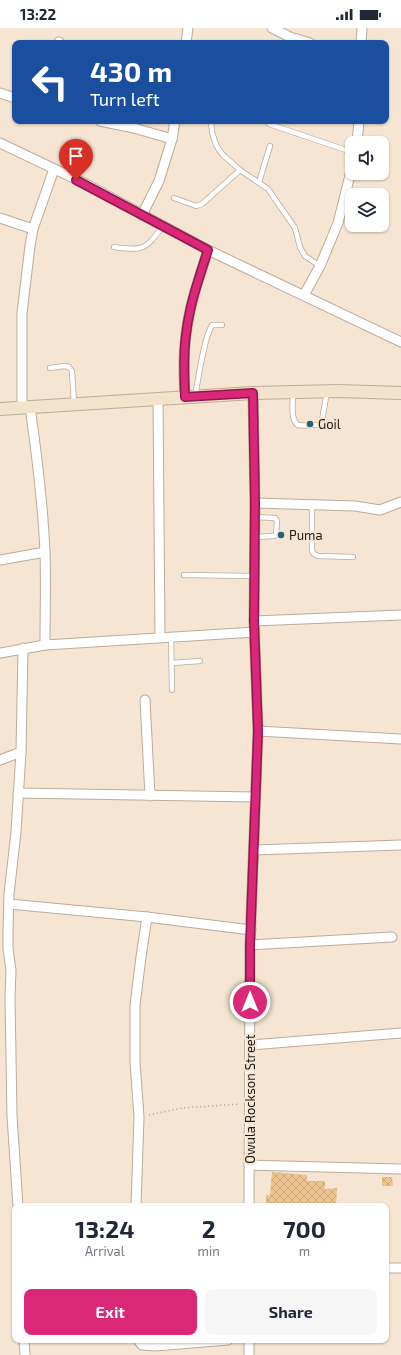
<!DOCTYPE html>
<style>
:root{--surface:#fff;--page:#f6f6f7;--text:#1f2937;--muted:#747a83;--accent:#db2777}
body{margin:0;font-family:"Exo 2",sans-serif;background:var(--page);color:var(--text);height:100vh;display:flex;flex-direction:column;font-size:15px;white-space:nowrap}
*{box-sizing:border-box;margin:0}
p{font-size:13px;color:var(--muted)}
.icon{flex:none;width:22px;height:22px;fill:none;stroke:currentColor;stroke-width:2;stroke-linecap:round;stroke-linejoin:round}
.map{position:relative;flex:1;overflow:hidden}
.side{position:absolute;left:12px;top:1175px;width:377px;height:140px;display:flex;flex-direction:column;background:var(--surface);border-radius:8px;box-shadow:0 1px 3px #0004}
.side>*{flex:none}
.guide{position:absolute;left:12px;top:12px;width:377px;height:84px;border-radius:8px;box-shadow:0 1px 3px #0004;background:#1a4fa0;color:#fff;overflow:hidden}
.fabs{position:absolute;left:345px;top:108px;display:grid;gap:8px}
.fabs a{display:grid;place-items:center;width:44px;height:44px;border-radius:8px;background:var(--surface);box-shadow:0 1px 3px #0004;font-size:20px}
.pin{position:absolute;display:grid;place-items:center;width:34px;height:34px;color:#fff;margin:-41px -17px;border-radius:50% 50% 50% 0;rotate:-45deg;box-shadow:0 0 4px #0007}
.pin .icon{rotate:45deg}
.me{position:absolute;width:44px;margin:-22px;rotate:0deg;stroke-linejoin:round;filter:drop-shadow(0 0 3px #0008)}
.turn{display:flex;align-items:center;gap:14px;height:84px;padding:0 12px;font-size:18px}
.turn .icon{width:52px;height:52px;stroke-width:2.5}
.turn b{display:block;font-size:28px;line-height:34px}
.eta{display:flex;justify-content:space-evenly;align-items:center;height:68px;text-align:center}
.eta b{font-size:24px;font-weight:700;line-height:28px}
.action{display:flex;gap:8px;margin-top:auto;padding:8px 12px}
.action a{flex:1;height:46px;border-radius:8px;background:var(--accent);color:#fff;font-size:16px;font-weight:700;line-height:46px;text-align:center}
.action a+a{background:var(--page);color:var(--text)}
.status{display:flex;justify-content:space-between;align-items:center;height:28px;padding:0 20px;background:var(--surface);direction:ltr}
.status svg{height:11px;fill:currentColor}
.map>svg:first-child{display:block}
.building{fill:url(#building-cross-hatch)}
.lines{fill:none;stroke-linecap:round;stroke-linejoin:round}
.service-casing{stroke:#bbac9a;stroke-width:6}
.minor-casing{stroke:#bbac9a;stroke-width:11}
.secondary-casing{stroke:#bbac9a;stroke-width:14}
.path{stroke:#aa9d8f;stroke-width:1.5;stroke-dasharray:1 3;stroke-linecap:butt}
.service{stroke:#fff;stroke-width:4.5}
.minor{stroke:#fff;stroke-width:9}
.secondary{stroke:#f4e3cc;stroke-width:12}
.route-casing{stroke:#8e194d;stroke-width:10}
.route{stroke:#db2777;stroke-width:7}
.poi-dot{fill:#226378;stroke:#f5e5d2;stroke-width:1.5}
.labels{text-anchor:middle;stroke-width:4;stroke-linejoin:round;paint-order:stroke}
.poi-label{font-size:13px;fill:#1f1912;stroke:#f5e5d2;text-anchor:start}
.street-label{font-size:13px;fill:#1f1912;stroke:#f5e5d2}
</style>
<div class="status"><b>13:22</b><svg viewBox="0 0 49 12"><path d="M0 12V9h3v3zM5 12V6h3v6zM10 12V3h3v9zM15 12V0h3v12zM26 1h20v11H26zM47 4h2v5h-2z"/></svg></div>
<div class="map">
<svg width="401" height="1327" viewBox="0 0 401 1327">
<defs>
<pattern id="building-cross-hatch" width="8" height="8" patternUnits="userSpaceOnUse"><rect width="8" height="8" fill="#edc38f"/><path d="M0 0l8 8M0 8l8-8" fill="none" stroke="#cba77a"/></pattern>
</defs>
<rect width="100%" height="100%" fill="#f5e5d2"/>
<g class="building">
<polygon points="272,1144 307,1147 307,1153 325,1153 325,1161 337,1160 336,1178 266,1178 266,1167 270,1167"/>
<polygon points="382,1149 392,1149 393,1158 382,1158"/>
</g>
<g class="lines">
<defs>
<g id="service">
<polyline points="211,93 212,104 216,117 222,126 240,142 268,161 295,200 300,219 305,228 320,238"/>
<polyline points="267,93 269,96 352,124"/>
<polyline points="259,154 270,118"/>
<polyline points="174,170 196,178 202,176 240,142"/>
<path d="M114 219C145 224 146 220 164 197"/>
<polyline points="50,340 64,338 69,339 72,343 74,376"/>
<path d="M293 366C293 374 290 392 298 397 302 398 307 397 311 397 317 397 320 398 322 392L327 364"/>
<path d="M195 368C199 349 203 313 212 297H222"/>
<polyline points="312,477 312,523 314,526 318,528 353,529"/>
<polyline points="255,509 274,508 276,507 277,493 275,490 255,489"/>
<polyline points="184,547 255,548"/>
<polyline points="171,609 172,662"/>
<polyline points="172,635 200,633"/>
</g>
<g id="minor">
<polyline points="272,0 290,9 310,15"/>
<polyline points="59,15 59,14"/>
<polyline points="186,15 188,0"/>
<polyline points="361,15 362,0"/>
<polyline points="0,65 15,70"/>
<polyline points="100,93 134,100 172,111"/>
<polyline points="0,115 88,157 208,222 401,314"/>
<polyline points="357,115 359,93"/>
<polyline points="142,187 159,153 172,111 175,93"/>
<polyline points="0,190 33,201"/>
<polyline points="304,267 320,238 338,195 352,139"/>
<path d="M185 369C184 348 183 328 186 307 189 278 199 250 208 222"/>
<polyline points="158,370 160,609"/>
<path d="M30 379C37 428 43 476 45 525 46 556 45 586 45 617"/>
<polyline points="22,380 22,285 30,218 33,201 54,141"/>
<polyline points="255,475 355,478 380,482 401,474"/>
<polyline points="0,532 45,524"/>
<polyline points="254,593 401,587"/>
<polyline points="0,625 45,617 255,604"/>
<polyline points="145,672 150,768"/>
<polyline points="258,703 401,711"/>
<polyline points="0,732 21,724"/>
<polyline points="18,765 255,769"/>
<polyline points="254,822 401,817"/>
<polyline points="9,876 147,889 251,902"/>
<polyline points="250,917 392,909"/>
<polyline points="250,1017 401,1005"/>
<polyline points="249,1137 401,1141"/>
<polyline points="18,1178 12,1088 10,969 11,942 8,921 8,902 9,866 16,804 21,724 23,620"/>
<polyline points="136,1178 139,1089 135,1034 135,977 141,929 147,889"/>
<polyline points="249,1178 250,917 258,703 254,593 255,475 253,365"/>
<polyline points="386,1240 401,1240"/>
<polyline points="24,1312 25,1327"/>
<polyline points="138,1312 142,1317 155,1318 228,1312"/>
<polyline points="249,1312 249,1327"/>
</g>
<polyline id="secondary" points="0,381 253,365 338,363 401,365"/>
</defs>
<use href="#service" class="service-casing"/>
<use href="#minor" class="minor-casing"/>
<use href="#secondary" class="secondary-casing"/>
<polyline class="path" points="149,1087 182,1080 240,1076"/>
<use href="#service" class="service"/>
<use href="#minor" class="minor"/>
<use href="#secondary" class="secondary"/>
</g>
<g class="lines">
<defs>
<path id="route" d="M76 152 208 222C199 250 189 278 186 307 183 328 184 348 185 369L253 365 255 475 254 593 258 703 250 917V974"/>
</defs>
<use href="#route" class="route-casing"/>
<use href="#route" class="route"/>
</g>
<g class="poi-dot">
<circle cx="310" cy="396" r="4"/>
<circle cx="281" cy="507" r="4"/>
</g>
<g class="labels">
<g class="poi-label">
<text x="318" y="401">Goil</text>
<text x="289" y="512">Puma</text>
</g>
<g class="street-label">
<text transform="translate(250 1071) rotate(-90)" y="5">Owula Rockson Street</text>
</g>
</g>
</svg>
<div class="fabs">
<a><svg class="icon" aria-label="sound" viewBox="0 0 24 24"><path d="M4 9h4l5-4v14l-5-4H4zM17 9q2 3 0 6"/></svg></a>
<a><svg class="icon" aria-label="layers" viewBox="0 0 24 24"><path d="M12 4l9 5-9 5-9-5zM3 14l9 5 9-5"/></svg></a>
</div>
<div class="pin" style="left:76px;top:152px;background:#d93025"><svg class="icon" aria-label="arrive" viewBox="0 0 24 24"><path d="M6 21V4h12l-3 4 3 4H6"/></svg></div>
<svg class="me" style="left:250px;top:974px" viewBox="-20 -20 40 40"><circle r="17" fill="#db2777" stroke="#fff" stroke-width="3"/><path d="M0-11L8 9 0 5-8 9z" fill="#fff"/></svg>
<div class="guide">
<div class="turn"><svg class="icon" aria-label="left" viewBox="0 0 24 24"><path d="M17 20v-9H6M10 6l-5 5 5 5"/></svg><div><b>430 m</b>Turn left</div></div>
</div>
<section class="side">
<div class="eta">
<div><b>13:24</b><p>Arrival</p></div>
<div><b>2</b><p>min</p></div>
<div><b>700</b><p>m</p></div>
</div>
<div class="action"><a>Exit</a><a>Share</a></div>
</section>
</div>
